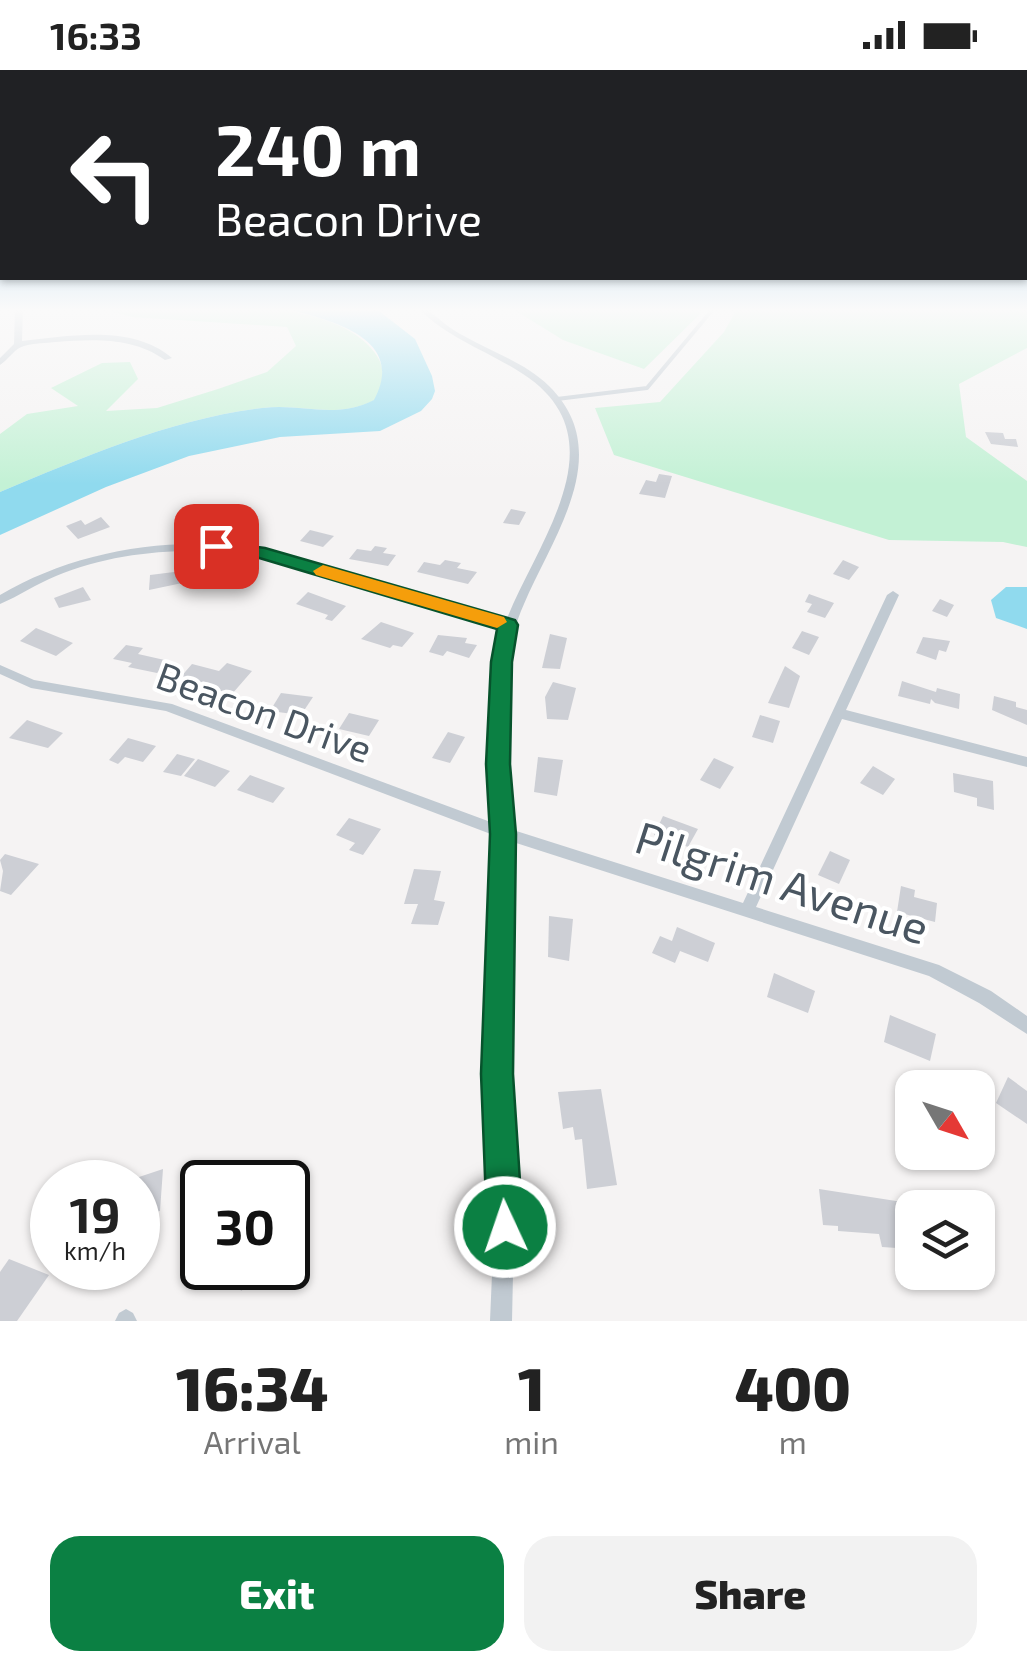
<!DOCTYPE html>
<style>
:root{--surface:#fff;--page:#f2f2f2;--text:#222;--muted:#767676;--accent:#0b8043}
body{margin:0;font-family:"Exo 2",sans-serif;background:var(--page);color:var(--text);height:100vh;display:flex;flex-direction:column;font-size:38px;white-space:nowrap}
*{box-sizing:border-box;margin:0}
p{font-size:32px;color:var(--muted)}
.icon{flex:none;width:55px;height:55px;fill:none;stroke:currentColor;stroke-width:2;stroke-linecap:round;stroke-linejoin:round}
.map{position:relative;height:1251px;overflow:hidden}
.details{display:flex;flex-direction:column;background:var(--surface);flex:1}
.details>*{flex:none}
.hud{position:absolute;left:0px;top:0px;width:1028px;height:210px;box-shadow:0 2px 8px #0004;background:#202124;color:#fff;overflow:hidden}
.needle{width:65px;rotate:129deg}
.controls{position:absolute;left:895px;top:1000px;display:grid;gap:20px}
.controls a{display:grid;place-items:center;width:100px;height:100px;border-radius:20px;background:var(--surface);box-shadow:0 2px 8px #0004;font-size:50px}
.speed{position:absolute;left:30px;top:1090px;display:flex;gap:20px;font-size:50px;font-weight:700;text-align:center}
.speed>*{display:grid;place-content:center;width:130px;height:130px;border-radius:50%;background:var(--surface);box-shadow:0 2px 8px #0004;line-height:1}
.speed small{font-size:25px;font-weight:400}
.speed .limit{border:5px solid #111;border-radius:15px;background:#fff;color:#111}
.pin{position:absolute;display:grid;place-items:center;width:85px;height:85px;color:#fff;margin:-42px;border-radius:20px;box-shadow:0 5px 15px #0006}
.me{position:absolute;width:110px;margin:-55px;rotate:357deg;stroke-linejoin:round;filter:drop-shadow(0 0 8px #0008)}
.turn{display:flex;align-items:center;gap:35px;height:210px;padding:0 50px;font-size:45px}
.turn .icon{width:130px;height:130px;stroke-width:2.5}
.turn b{display:block;font-size:70px;line-height:85px}
.eta{display:flex;justify-content:space-evenly;align-items:center;height:170px;text-align:center}
.eta b{font-size:60px;font-weight:800;line-height:70px}
.primary-button{display:flex;gap:20px;margin-top:auto;padding:20px 50px}
.primary-button a{flex:1;height:115px;border-radius:30px;background:var(--accent);color:#fff;font-size:40px;font-weight:800;line-height:115px;text-align:center}
.primary-button a+a{background:var(--page);color:var(--text)}
.status{display:flex;justify-content:space-between;align-items:center;height:70px;padding:0 50px;background:var(--surface);direction:ltr}
.status svg{height:28px;fill:currentColor}
.map>svg:first-child{display:block}
.green{fill:#c3f1d5}
.water{fill:#90daee}
.building{fill:#cdcfd5}
.lines{fill:none;stroke-linecap:round;stroke-linejoin:round}
.service{stroke:#c1cad2;stroke-width:4}
.minor{fill:#c1cad2;fill-rule:evenodd}
.route{fill:#0b8043;stroke:#07532c;stroke-width:2.5}
.slow{fill:#f59e0b}
.labels{text-anchor:middle;stroke-width:8;stroke-linejoin:round;paint-order:stroke}
.street-label{font-size:38px;fill:#4a5661;stroke:#fff}
.near-street-label{font-size:45px;fill:#4a5661;stroke:#fff}
</style>
<div class="status"><b>16:33</b><svg viewBox="0 0 49 12"><path d="M0 12V9h3v3zM5 12V6h3v6zM10 12V3h3v9zM15 12V0h3v12zM26 1h20v11H26zM47 4h2v5h-2z"/></svg></div>
<div class="map">
<svg width="1027" height="1251" viewBox="0 0 1027 1251">
<rect width="100%" height="100%" fill="#f5f3f3"/>
<g class="green">
<path d="M104 239C176 239 316 222 368 275 386 293 386 307 375 330 333 350 305 333 262 338 171 349 84 387 0 422V364L27 344 78 336 51 318 102 293 130 292 138 309 106 341 157 338 218 319 267 302 296 276 287 257 132 247Z"/>
<polygon points="513,239 698,239 702,242 644,299 563,270"/>
<polygon points="737,239 1027,239 1027,278 959,314 966,367 1027,411 1027,477 1003,472 889,470 614,385 595,338 660,332 724,262"/>
</g>
<g class="water">
<path d="M288 239 379 241 415 269 432 306 435 321 432 329 421 341 380 361 280 367 189 386 106 417 0 465V422C84 387 171 349 262 338 305 333 333 350 374 330 407 268 332 251 288 239Z"/>
<polygon points="1006,517 1027,517 1027,559 996,548 991,530"/>
</g>
<g class="building">
<polygon points="985,362 1003,363 1005,369 1016,369 1018,377 991,374"/>
<polygon points="659,404 672,406 665,428 639,424 646,410 656,412"/>
<polygon points="511,439 526,442 519,455 503,453"/>
<polygon points="101,447 110,457 78,469 66,456 81,450 85,455"/>
<polygon points="310,460 334,466 323,477 300,471"/>
<polygon points="375,476 387,478 383,483 396,485 388,496 349,489 357,479 371,481"/>
<polygon points="445,490 461,493 457,498 477,502 468,514 417,502 424,492 440,495"/>
<polygon points="843,490 859,497 849,510 833,504"/>
<polygon points="190,500 187,512 149,520 150,505"/>
<polygon points="83,517 91,530 59,538 54,528"/>
<polygon points="308,522 346,536 332,551 325,549 328,545 296,534"/>
<polygon points="809,524 834,533 825,548 807,542 812,534 805,532"/>
<polygon points="940,529 954,535 947,547 932,541"/>
<polygon points="381,552 414,563 402,577 393,575 390,578 361,569"/>
<polygon points="36,558 73,573 56,586 20,571"/>
<polygon points="802,561 819,567 809,585 792,578"/>
<polygon points="550,564 567,568 560,599 542,598"/>
<polygon points="438,565 467,568 465,573 477,575 469,588 447,581 443,586 429,582"/>
<polygon points="923,567 950,571 946,582 939,580 936,590 916,583"/>
<polygon points="126,575 143,578 138,584 169,591 157,603 128,597 132,593 113,589"/>
<polygon points="227,593 252,601 232,624 179,609 192,594 219,601"/>
<polygon points="785,596 800,606 789,638 768,633"/>
<polygon points="902,611 936,622 937,618 960,624 959,639 935,633 931,629 930,634 898,626"/>
<polygon points="553,612 576,618 568,650 547,649 545,627"/>
<polygon points="281,623 313,627 301,645 270,641"/>
<polygon points="994,626 1016,632 1016,637 1027,640 1027,655 992,640"/>
<polygon points="349,643 379,650 369,666 339,659"/>
<polygon points="760,645 780,651 773,673 752,667"/>
<polygon points="27,650 63,663 48,678 9,668"/>
<polygon points="448,662 465,667 450,693 432,688"/>
<polygon points="128,668 156,676 143,692 125,687 118,694 109,690"/>
<polygon points="177,684 195,689 181,706 163,702"/>
<polygon points="538,687 563,690 557,726 534,722"/>
<polygon points="714,688 734,697 720,719 700,710"/>
<polygon points="198,689 230,701 215,717 184,706"/>
<polygon points="873,696 895,709 883,725 860,713"/>
<polygon points="953,703 993,711 994,740 977,736 977,728 954,722"/>
<polygon points="250,705 285,718 273,733 237,720"/>
<polygon points="663,746 698,759 688,777 654,765"/>
<polygon points="349,748 381,759 363,785 349,780 355,773 336,765"/>
<polygon points="830,781 850,790 839,814 818,805"/>
<polygon points="5,784 39,794 11,825 0,821 3,801 0,790"/>
<polygon points="414,799 441,801 434,830 445,832 438,855 411,854 418,834 404,834"/>
<polygon points="901,816 915,820 914,827 937,833 935,852 897,842"/>
<polygon points="549,846 573,849 569,891 548,887"/>
<polygon points="677,857 715,873 708,892 680,881 675,893 652,883 660,866 672,871"/>
<polygon points="774,903 815,921 808,943 767,927"/>
<polygon points="890,945 936,964 930,991 884,972"/>
<polygon points="1008,1007 1027,1021 1027,1054 996,1033"/>
<polygon points="601,1019 617,1115 587,1119 582,1069 575,1070 573,1057 563,1059 558,1022"/>
<polygon points="163,1099 160,1141 138,1146 138,1112 124,1112"/>
<polygon points="819,1119 909,1133 912,1179 882,1177 879,1164 838,1161 838,1156 823,1155"/>
<polygon points="9,1189 49,1205 17,1251 0,1251 0,1202"/>
<polygon points="232,1198 273,1198 241,1221"/>
</g>
<g class="lines">
<polyline class="service" points="557,329 647,318 713,239"/>
<g class="minor">
<path d="M15 239H23L22 271C70 266 132 254 172 288L165 290C133 267 94 269 56 272 46 273 34 273 24 276 15 278 8 290 0 295V288L14 274Z"/>
<path d="M419 239H427C439 249 450 259 464 266 492 282 526 293 549 316 617 383 552 467 524 534 512 561 507 587 506 616L510 759 743 833 887 525 893 521 899 525 846 640 1027 687V697L842 649 756 837 939 895 991 921 1027 946V964L979 933 929 906 510 771 506 973 514 1158 512 1251H490L494 1158 488 973 496 766 166 641 31 618 0 604V595L34 610 172 634 496 754 494 616 495 594 503 558 257 485C190 477 119 480 56 506 36 514 19 526 0 534V525C76 480 175 464 262 480L506 551C536 473 623 369 523 304 488 281 449 269 419 239Z"/>
<polygon points="126,1239 133,1243 137,1251 115,1251 119,1243"/>
</g>
</g>
<linearGradient id="sky" x2="0" y2="1"><stop stop-color="#85c3ea"/><stop offset="0.58" stop-color="#fafafa"/><stop offset="1" stop-color="#fafafa" stop-opacity="0"/></linearGradient>
<rect width="1027" height="414" fill="url(#sky)"/>
<polygon class="route" points="216,471 265,478 515,550 518,555 512,592 510,694 516,764 513,1004 523,1157 517,1169 505,1175 492,1169 487,1157 481,1004 490,764 486,694 491,592 497,559 256,487 209,481 206,476"/>
<polygon class="slow" points="323,495 504,547 507,552 497,558 316,505 313,501"/>
<g class="labels">
<g class="street-label">
<text transform="translate(264 643) rotate(20)" y="13">Beacon Drive</text>
</g>
<g class="near-street-label">
<text transform="translate(782 813) rotate(18)" y="16">Pilgrim Avenue</text>
</g>
</g>
</svg>
<div class="controls">
<a><svg class="needle" viewBox="-14 -14 28 28"><path d="M0-13l5 13h-10z" fill="#e53935"/><path d="M0 13l5-13h-10z" fill="#767676"/></svg></a>
<a><svg class="icon" aria-label="layers" viewBox="0 0 24 24"><path d="M12 4l9 5-9 5-9-5zM3 14l9 5 9-5"/></svg></a>
</div>
<div class="speed"><div>19<small>km/h</small></div><div class="limit">30</div></div>
<div class="pin" style="left:216px;top:476px;background:#d93025"><svg class="icon" aria-label="arrive" viewBox="0 0 24 24"><path d="M6 21V4h12l-3 4 3 4H6"/></svg></div>
<svg class="me" style="left:505px;top:1157px" viewBox="-20 -20 40 40"><circle r="17" fill="#0b8043" stroke="#fff" stroke-width="3"/><path d="M0-11L8 9 0 5-8 9z" fill="#fff"/></svg>
<div class="hud">
<div class="turn"><svg class="icon" aria-label="left" viewBox="0 0 24 24"><path d="M17 20v-9H6M10 6l-5 5 5 5"/></svg><div><b>240 m</b>Beacon Drive</div></div>
</div>
</div>
<section class="details">
<div class="eta">
<div><b>16:34</b><p>Arrival</p></div>
<div><b>1</b><p>min</p></div>
<div><b>400</b><p>m</p></div>
</div>
<div class="primary-button"><a>Exit</a><a>Share</a></div>
</section>
